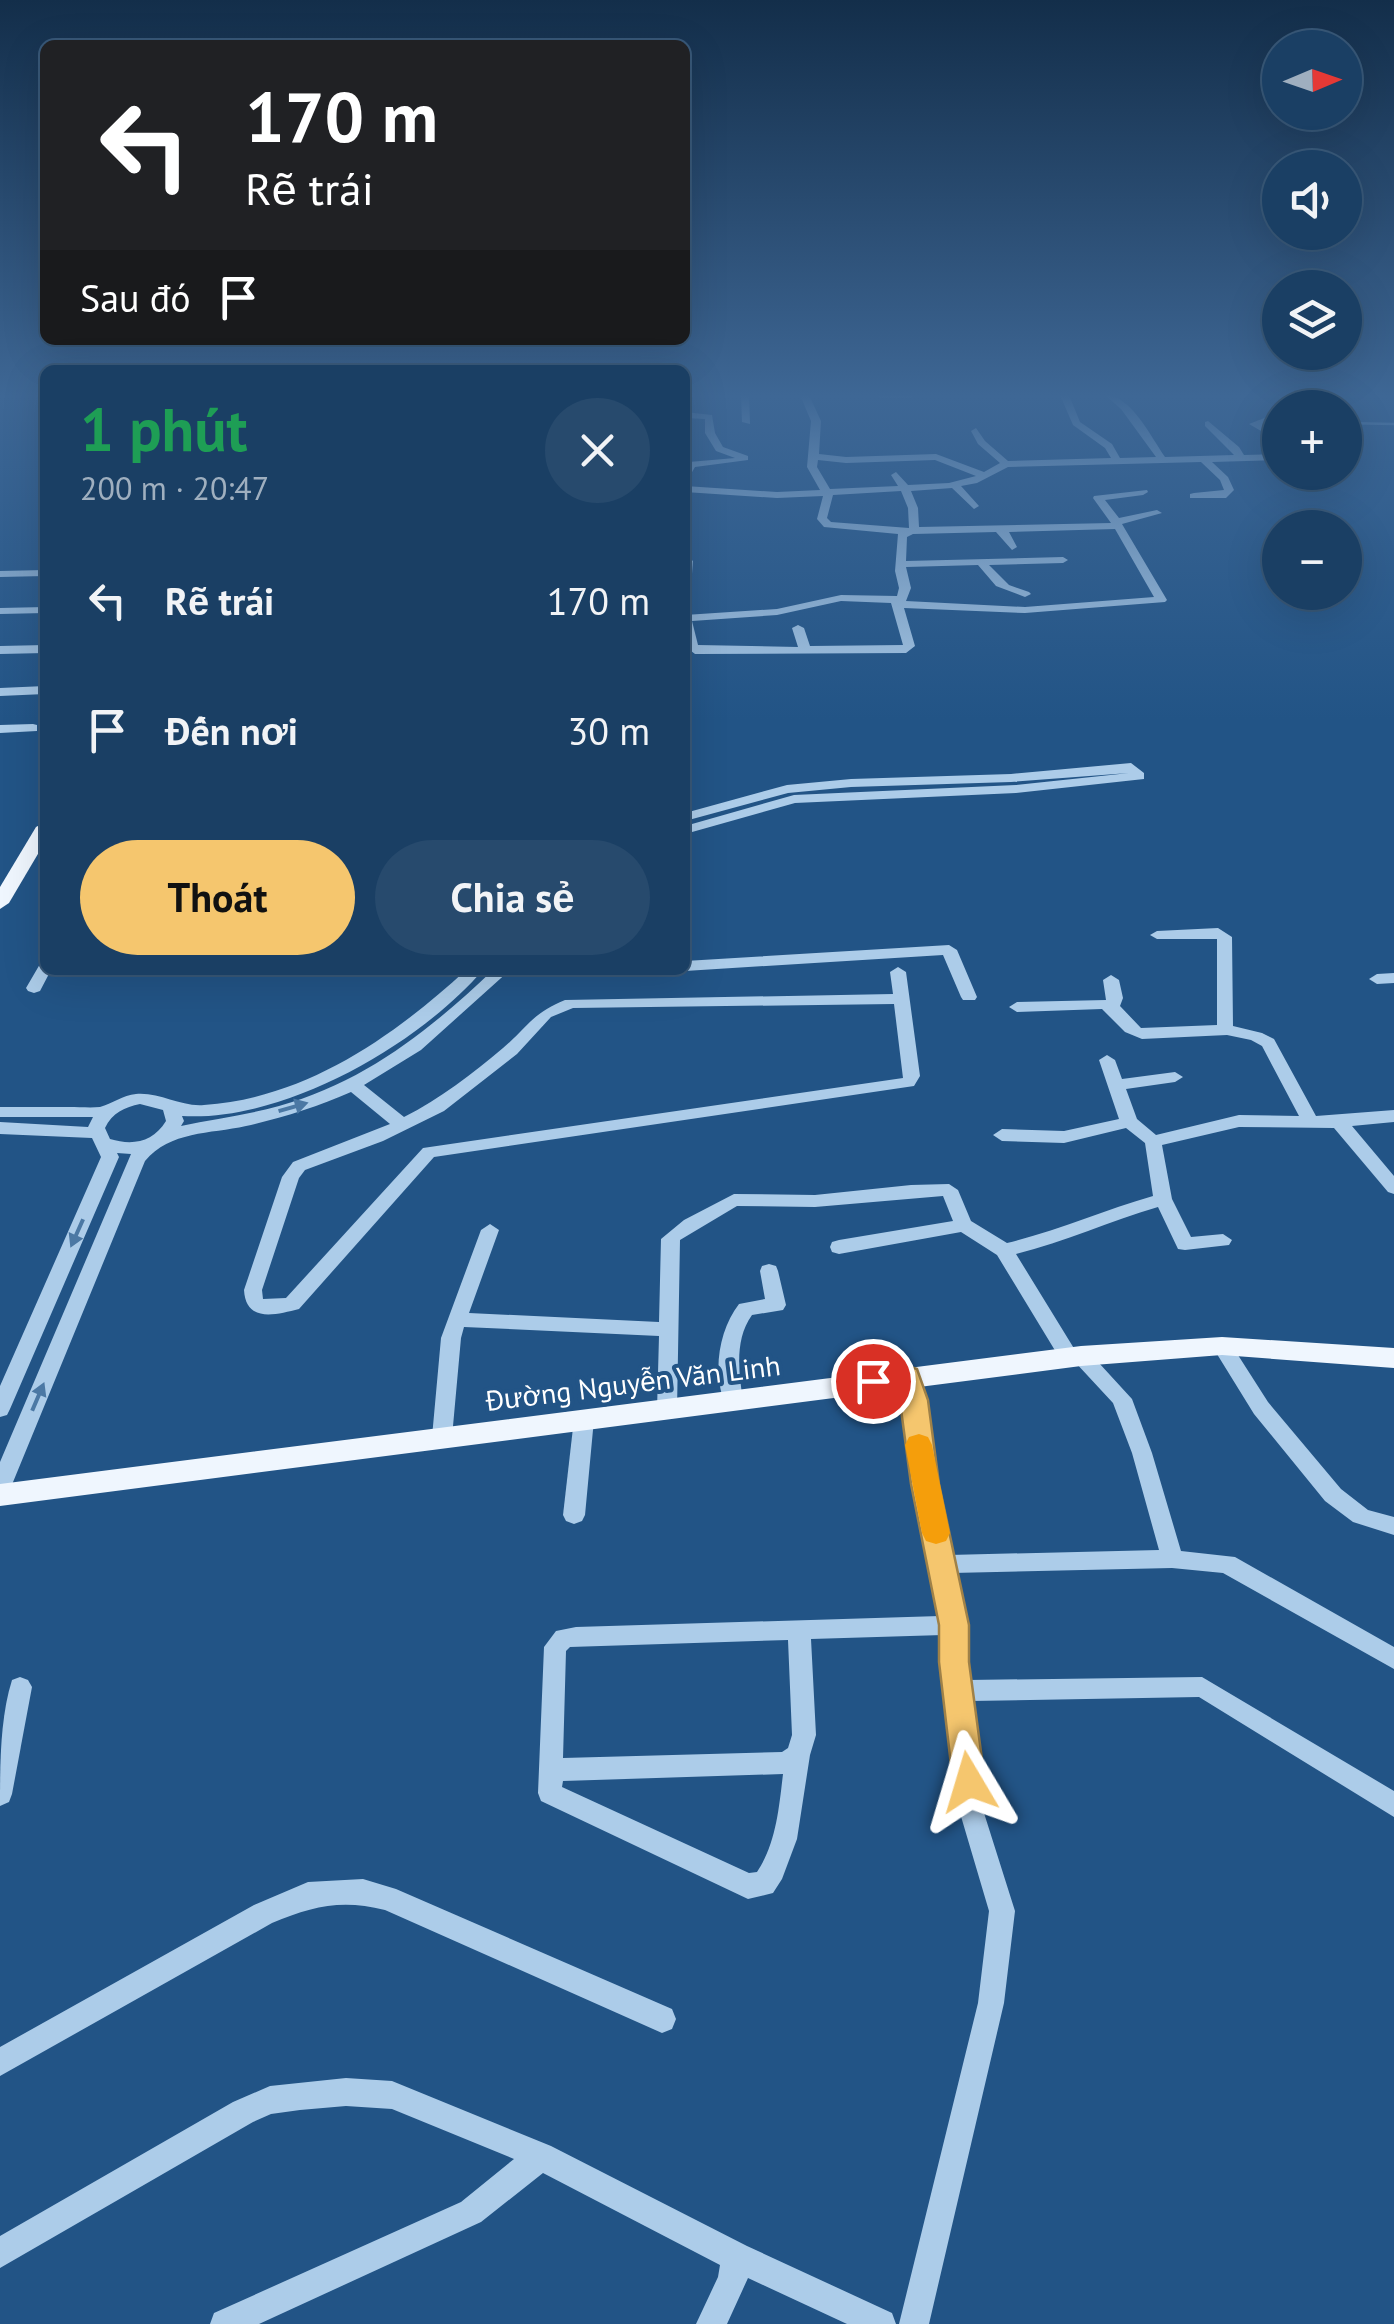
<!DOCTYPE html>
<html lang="vi">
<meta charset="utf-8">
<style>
:root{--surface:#1a3f64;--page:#274a6d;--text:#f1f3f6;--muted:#9fafbf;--line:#385878;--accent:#f5c66e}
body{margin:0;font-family:"PT Sans",sans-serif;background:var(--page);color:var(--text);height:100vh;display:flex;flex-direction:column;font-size:38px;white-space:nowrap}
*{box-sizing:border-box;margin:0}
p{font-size:32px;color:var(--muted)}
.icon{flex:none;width:55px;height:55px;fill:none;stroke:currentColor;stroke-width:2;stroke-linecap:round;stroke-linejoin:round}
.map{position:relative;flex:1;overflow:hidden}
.sheet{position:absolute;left:40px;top:365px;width:650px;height:610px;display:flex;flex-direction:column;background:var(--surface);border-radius:15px;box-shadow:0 10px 40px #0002,0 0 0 2px var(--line)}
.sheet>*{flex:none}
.guide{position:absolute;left:40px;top:40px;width:650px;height:305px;border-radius:15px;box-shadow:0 10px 40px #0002,0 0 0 2px var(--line);background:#202124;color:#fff;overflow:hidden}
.needle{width:65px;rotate:88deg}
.fabs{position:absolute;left:1262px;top:30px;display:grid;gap:20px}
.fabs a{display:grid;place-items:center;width:100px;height:100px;border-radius:50%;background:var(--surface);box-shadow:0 10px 40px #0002,0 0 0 2px var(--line);font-size:50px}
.pin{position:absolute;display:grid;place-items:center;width:85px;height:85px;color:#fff;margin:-42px;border:5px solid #fff;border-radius:50%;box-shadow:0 2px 10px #0007}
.me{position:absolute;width:110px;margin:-55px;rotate:353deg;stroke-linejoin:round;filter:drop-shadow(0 0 8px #0008)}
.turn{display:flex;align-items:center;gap:35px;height:210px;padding:0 40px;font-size:45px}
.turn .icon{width:130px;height:130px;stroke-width:2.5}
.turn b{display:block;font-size:70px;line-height:85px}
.then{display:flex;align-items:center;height:95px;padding:0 40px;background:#0003;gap:20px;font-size:38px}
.round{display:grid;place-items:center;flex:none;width:105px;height:105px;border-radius:52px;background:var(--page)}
.headline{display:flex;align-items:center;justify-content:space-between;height:170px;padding:0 40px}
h1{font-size:60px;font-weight:700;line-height:75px;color:#1e9e55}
.action{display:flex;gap:20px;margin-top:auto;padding:20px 40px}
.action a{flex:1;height:115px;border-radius:60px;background:var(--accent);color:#111;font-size:40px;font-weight:700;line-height:115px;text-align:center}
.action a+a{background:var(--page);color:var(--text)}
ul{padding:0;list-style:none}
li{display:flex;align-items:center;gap:30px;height:130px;padding:0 40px}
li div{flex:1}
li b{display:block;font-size:38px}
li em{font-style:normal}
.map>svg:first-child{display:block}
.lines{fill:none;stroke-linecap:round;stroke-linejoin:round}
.stream{stroke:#a0c7ea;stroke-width:2.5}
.minor{fill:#accce9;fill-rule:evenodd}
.major{fill:#eff6fe;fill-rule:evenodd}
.oneway{fill:#4b78a4}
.route{fill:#f5c66e;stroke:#9f8148;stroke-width:2.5}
.slow{fill:#f59e0b}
.labels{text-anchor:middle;stroke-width:8;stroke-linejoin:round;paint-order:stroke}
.street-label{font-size:28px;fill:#fff;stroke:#225486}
</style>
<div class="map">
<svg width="1394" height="2324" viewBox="0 0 1394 2324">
<rect width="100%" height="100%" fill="#225486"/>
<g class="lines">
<g class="stream">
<polyline points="1275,395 1318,408"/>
<polyline points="1345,423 1394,424"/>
</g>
<g class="minor">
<polygon points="741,395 749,395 750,424 742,422"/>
<path d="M800 395H809L821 421 819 454 846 457 936 454 984 472 1000 463 978 444 971 431 976 428 985 441 1008 461 1111 458 1105 448 1073 425 1060 395H1069L1080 422 1112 444 1120 458 1156 457 1121 409 1105 395C1131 395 1151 437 1165 457L1234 455 1205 426V422L1208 421 1239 447 1244 455 1280 454V460L1212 462 1228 477 1234 490 1226 498H1190V494L1194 493 1224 490 1220 480 1201 462 1008 467 977 483 961 486 979 506 974 509 952 488 911 491 918 508 919 527 1111 523 1093 498 1094 496 1147 490 1148 492 1143 495 1105 500 1119 518 1157 510 1162 513 1122 524 1167 600 1165 602 1025 613 904 608 915 646 906 653 695 654 686 647 685 615 777 609 841 595 897 596 899 588 895 571 898 534 824 527 817 519 823 496 777 498 685 492V486L777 492 820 490 807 467 811 421ZM818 460 846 463 935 460 976 476 949 483 908 485 896 472 891 475 898 486 830 489 817 467ZM901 491 908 508 909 528 831 522 827 518 833 495ZM1115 529 1154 597 1025 607 906 601 911 588 906 567 978 565 996 586 1025 597 1031 594 1029 592 1009 585 989 565 1063 563 1068 560 1063 557 906 561 907 537 913 534 996 532 1012 550 1017 547 1009 532ZM841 601 891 603 903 645 810 646 804 628 798 625 792 628 798 647 698 645 692 621 777 615Z"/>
<polygon points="875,395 916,395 912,398 879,398"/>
<polygon points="685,412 712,415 715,433 723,447 748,456 748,460 695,467 688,479 685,480 685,468 689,462 735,458 716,451 705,433 705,419 685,418"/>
<polygon points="1280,412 1280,418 1262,424 1280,435 1280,442 1249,424"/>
<polygon points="685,555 693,561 691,586 685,589"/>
<polygon points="45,570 45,576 0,577 0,571"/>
<polygon points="45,607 45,613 0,614 0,608"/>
<polygon points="45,645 45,653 0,654 0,646"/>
<polygon points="45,686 45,694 0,696 0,688"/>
<polygon points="33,724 37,725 37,731 0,733 0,725"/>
<polygon points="1131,763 1144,773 1144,779 1016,793 795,803 685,834 685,826 794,795 1016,785 1129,773 1011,782 851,787 788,793 685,821 685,813 787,785 851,779 1011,774"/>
<path d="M1218 928 1232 937 1233 1026 1262 1033 1274 1039 1316 1116 1394 1110V1122L1352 1126 1394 1176V1194L1388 1192 1334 1128 1239 1127 1162 1145 1172 1199 1191 1237 1223 1234 1232 1240 1229 1245 1185 1250 1178 1249 1158 1207C1110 1221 1065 1242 1016 1254L1075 1350 1088 1351 1132 1399 1152 1453 1181 1551 1235 1557 1394 1647V1669L1223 1573 1172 1568 952 1573 965 1625 968 1680 1202 1677 1394 1791V1817L1199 1697 970 1701 984 1813 1015 1911 1004 2003 929 2324H899L978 2003 989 1911 960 1813 942 1662 943 1635 811 1639 816 1735 810 1755 797 1839 782 1879 773 1893 748 1899 541 1801 538 1793 544 1647 556 1631 576 1627 940 1616 934 1594 898 1376 901 1371 908 1368 915 1371 918 1376 949 1555 1159 1550 1132 1453 1113 1403 1075 1362H1062L997 1255 961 1232 839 1254 832 1252 830 1247 832 1242 839 1240 953 1221 943 1196 815 1207 737 1206 680 1240 677 1410 674 1416 667 1418 660 1416 657 1410 659 1336 464 1327 461 1338 452 1437 449 1443 442 1445 435 1443 432 1437 441 1338 481 1230 490 1224 499 1230 469 1313 659 1322 661 1239 684 1220 734 1194 815 1195 911 1185 949 1184 958 1190 971 1221 1007 1243C1057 1231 1104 1210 1153 1196L1145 1143 1126 1128 1064 1143 1002 1141 993 1135 1002 1129 1064 1131 1119 1119 1099 1060 1107 1055 1115 1060 1122 1079 1175 1072 1183 1077 1175 1082 1126 1089 1137 1119 1156 1135 1239 1115 1299 1116 1262 1046 1251 1040 1227 1035 1142 1039 1125 1032 1102 1009 1017 1012 1009 1007 1017 1002 1106 1000 1103 980 1111 975 1119 980 1123 998 1120 1006 1141 1028 1217 1025V939H1157L1150 935 1157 931ZM788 1640 792 1735 788 1748 782 1752 563 1758 566 1651 570 1647ZM783 1774C779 1808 776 1844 757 1872L749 1873 562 1787 563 1781Z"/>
<polygon points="949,945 957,950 977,997 975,1000 963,1000 961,997 943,955 685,971 683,970 685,970 685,961"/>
<polygon points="45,962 45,970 51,970 40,991 34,993 28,991 26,988 40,964"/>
<path d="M898 967 906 972 920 1076 914 1086 434 1157 299 1309C275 1315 246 1323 244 1290L282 1177 293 1162 390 1124 351 1092C317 1107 282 1118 246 1126 210 1134 170 1131 145 1161L11 1487 7 1493 0 1496V1462L131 1154 117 1153 119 1157 10 1409 7 1415 0 1417V1386L101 1157 92 1138 0 1134V1122L88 1127 93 1117H0V1107C23 1107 46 1107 69 1107 79 1107 91 1108 100 1107 112 1104 123 1095 136 1094 160 1092 180 1107 204 1105 306 1098 393 1037 466 970H483C417 1046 284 1122 182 1116L184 1121 181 1126C213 1119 247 1115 279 1106 365 1082 430 1030 493 970H510L421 1050 364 1085 404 1117C440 1099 472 1074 503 1048 529 1026 531 1014 565 1000L893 994 890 972ZM894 1004 903 1078 423 1148 286 1298 263 1299 262 1290 299 1178 305 1170 383 1141 444 1111 517 1054 551 1017 573 1008ZM140 1104 163 1110 166 1121C153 1142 133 1146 110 1139L105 1128C112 1113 125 1107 140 1104Z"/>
<polygon points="1394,973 1394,983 1377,984 1369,979 1377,974"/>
<path d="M769 1264 776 1266 778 1271 786 1305 783 1310 752 1315C734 1340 739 1373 743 1401L740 1406 733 1409 726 1406C712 1375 718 1331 739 1304L765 1299 760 1271 762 1266Z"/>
<polygon points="1222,1339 1229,1341 1268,1402 1341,1489 1368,1510 1394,1517 1394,1535 1353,1522 1325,1501 1254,1414 1212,1346 1215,1341"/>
<polygon points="584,1411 591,1413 594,1419 585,1515 582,1521 574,1524 566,1521 563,1515 574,1419 577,1413"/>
<path d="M20 1677 28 1680 32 1687 12 1794 9 1802 0 1806C0 1765 0 1718 12 1680Z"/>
<path d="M363 1879 396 1889 672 2009 676 2019 672 2029 662 2033 385 1910C342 1899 312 1906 272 1923L0 2076V2047L254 1905 308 1882Z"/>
<polygon points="346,2078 392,2081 551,2146 747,2246 892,2313 896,2324 847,2324 748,2278 727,2324 696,2324 718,2277 720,2265 543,2173 481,2222 259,2324 210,2324 214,2313 461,2202 514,2159 392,2109 346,2106 300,2110 271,2114 253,2122 0,2268 0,2236 233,2102 270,2086"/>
</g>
<g class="major">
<polygon points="45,822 45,842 9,903 0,909 0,887 36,827"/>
<polygon points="1222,1337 1394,1348 1394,1368 1222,1355 1081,1366 0,1506 0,1484 1081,1346"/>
</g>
</g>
<defs><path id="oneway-solid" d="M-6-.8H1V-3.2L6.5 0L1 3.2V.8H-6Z" transform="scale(2.5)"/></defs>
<g class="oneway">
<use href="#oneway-solid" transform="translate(293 1107) rotate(-16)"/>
<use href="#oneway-solid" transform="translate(77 1233) rotate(114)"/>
<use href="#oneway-solid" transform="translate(38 1397) rotate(-67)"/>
</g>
<linearGradient id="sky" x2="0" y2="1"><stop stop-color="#132e4a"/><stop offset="0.55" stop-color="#3e6795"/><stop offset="1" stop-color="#3e6795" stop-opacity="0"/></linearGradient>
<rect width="1394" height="720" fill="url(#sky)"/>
<polygon class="route" points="908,1366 917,1369 928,1400 939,1484 969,1625 969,1662 985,1782 980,1793 969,1797 958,1793 953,1782 939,1662 939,1625 911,1484 898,1387 873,1391 864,1388 860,1381 864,1374"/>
<polygon class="slow" points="919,1434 928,1437 932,1445 950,1533 946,1541 936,1544 926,1541 922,1533 905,1445 909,1437"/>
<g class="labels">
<g class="street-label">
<text transform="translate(633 1383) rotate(-7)" y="10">Đường Nguyễn Văn Linh</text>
</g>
</g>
</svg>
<div class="fabs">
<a><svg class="needle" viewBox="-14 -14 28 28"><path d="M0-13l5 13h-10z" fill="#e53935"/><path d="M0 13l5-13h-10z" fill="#9fafbf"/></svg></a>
<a><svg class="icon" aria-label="sound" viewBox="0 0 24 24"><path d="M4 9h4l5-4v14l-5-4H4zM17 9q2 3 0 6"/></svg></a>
<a><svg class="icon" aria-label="layers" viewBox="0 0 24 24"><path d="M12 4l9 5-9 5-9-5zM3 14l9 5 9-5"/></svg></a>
<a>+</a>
<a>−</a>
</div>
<div class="pin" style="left:873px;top:1381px;background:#d93025"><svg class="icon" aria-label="arrive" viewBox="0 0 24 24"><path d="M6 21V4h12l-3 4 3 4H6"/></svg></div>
<svg class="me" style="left:969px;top:1782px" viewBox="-20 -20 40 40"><path d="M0-17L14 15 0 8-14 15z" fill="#f5c66e" stroke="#fff" stroke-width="4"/></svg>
<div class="guide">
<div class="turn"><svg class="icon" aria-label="left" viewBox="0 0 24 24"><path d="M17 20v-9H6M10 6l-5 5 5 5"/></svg><div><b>170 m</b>Rẽ trái</div></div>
<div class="then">Sau đó<svg class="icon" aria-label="arrive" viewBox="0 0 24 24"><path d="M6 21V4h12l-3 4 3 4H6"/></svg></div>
</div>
<section class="sheet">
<div class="headline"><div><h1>1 phút</h1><p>200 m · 20:47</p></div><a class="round"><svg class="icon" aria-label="close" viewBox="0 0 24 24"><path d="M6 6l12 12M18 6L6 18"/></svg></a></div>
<ul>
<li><svg class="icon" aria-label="left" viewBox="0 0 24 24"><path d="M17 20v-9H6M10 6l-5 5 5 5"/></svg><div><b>Rẽ trái</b></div><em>170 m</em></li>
<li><svg class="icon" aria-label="arrive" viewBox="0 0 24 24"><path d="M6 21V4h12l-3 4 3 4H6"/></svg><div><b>Đến nơi</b></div><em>30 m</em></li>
</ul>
<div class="action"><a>Thoát</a><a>Chia sẻ</a></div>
</section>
</div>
